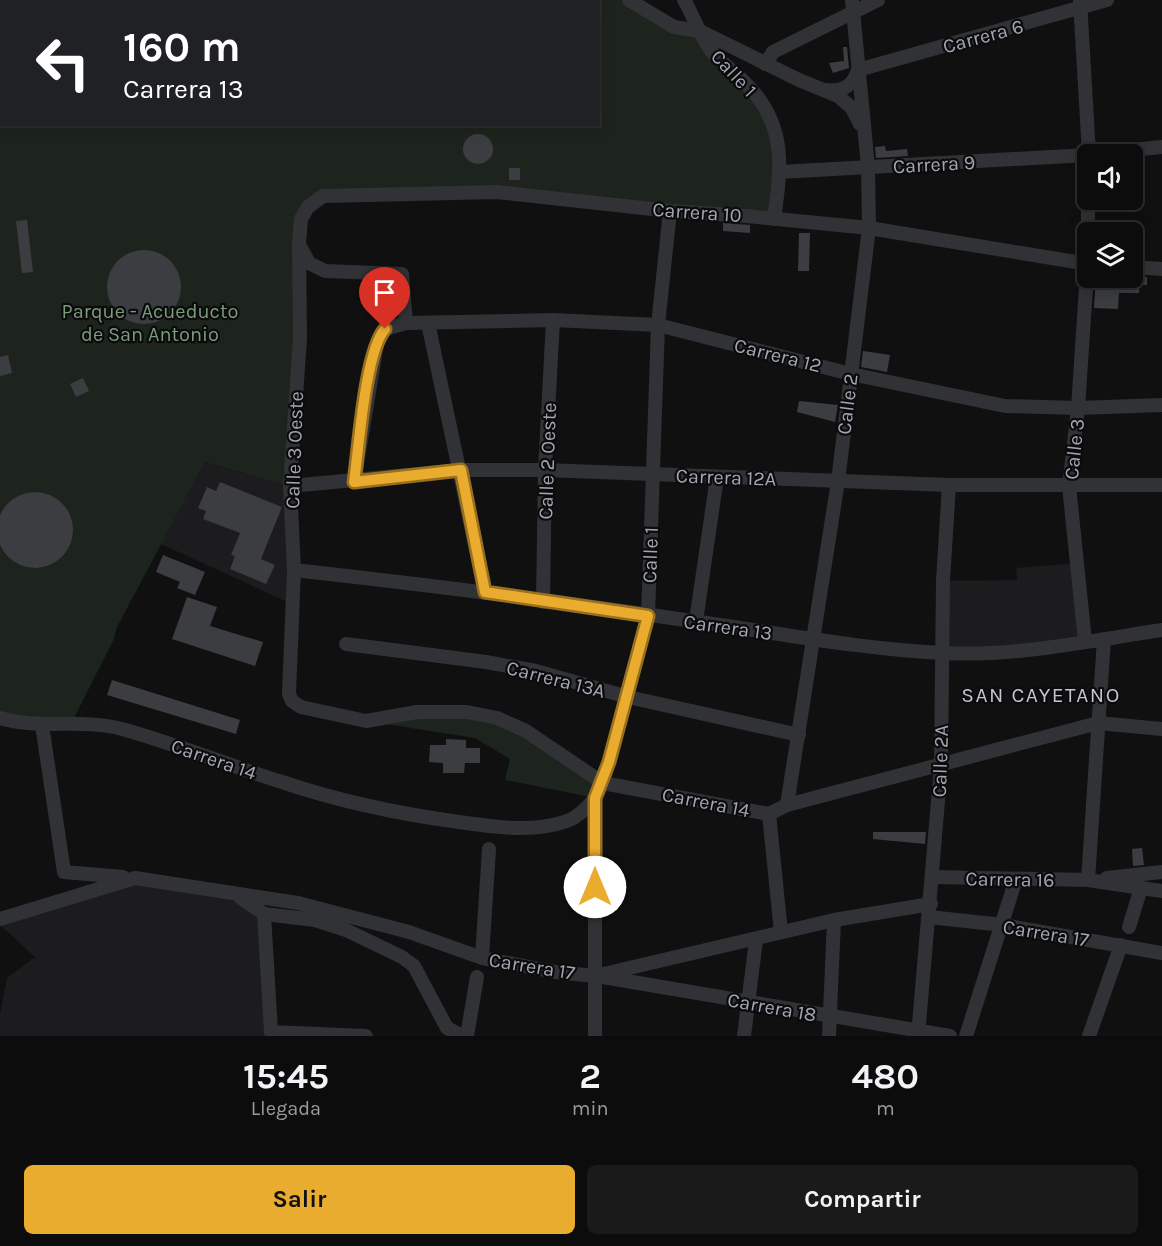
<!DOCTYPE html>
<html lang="es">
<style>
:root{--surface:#0c0c0d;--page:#1a1a1b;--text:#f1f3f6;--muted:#9a9b9d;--line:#2c2c2e;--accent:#eaac2f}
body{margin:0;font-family:Karla,sans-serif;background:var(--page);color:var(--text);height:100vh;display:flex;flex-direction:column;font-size:22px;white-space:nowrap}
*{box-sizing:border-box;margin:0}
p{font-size:20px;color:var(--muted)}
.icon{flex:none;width:33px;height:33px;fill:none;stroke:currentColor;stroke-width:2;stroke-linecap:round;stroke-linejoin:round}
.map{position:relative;height:1036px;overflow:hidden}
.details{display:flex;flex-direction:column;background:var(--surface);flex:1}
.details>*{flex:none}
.banner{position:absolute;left:0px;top:0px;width:600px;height:126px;box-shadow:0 3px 15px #0003,0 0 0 2px var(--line);background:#202124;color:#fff;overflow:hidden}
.buttons{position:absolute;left:1077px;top:144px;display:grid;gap:12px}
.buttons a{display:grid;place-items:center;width:66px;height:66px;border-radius:9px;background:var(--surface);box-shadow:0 3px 15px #0003,0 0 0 2px var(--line);font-size:30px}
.pin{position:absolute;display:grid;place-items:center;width:51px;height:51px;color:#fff;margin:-62px -26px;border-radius:50% 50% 50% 0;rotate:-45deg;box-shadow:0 0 6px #0007}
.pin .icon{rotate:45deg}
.me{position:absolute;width:66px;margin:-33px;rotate:0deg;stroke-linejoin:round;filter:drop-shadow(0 0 4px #0008)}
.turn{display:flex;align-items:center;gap:21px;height:126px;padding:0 24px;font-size:27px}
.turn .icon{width:78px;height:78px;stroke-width:2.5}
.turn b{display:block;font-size:42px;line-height:51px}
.eta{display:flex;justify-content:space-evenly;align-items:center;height:102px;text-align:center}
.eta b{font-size:36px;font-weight:700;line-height:42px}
.action{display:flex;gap:12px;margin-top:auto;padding:12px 24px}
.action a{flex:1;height:69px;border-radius:9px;background:var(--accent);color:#111;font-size:24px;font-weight:700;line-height:69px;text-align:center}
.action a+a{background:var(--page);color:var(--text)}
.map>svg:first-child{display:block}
.built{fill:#1c1c1e}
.green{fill:#1d241d;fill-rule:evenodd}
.building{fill:#3c3d41}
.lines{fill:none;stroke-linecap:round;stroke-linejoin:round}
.street{stroke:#313236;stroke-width:14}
.route-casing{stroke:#98701f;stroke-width:15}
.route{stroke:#eaac2f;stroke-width:10}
.labels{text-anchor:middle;stroke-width:4.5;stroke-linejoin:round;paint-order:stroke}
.street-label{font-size:20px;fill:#a2a6b2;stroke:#0b0b0c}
.park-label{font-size:20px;fill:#799c7b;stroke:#0b0b0c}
.neighbourhood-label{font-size:21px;letter-spacing:1.5px;fill:#c2c5ce;stroke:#0b0b0c}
</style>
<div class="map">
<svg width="1162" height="1036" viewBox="0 0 1162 1036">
<rect width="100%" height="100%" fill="#101011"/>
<g class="built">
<polygon points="205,462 284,485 294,605 161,544"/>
<polygon points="1076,563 1085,641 942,653 943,581 1017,580 1016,568"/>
<polygon points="135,878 233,892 264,914 271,1031 283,1036 0,1036 0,1014 7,978 35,957 0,925"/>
</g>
<g class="green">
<path d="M0 0H629L700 31 751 89 780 144 774 219 497 192 323 196 308 207 300 338 284 485 205 462 117 627 113 641 72 722 0 718ZM2 2H598V124H2Z"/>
<polygon points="378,718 497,718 603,783 595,798 505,780 510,759 475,738 366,721"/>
</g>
<g class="building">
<polygon points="843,47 847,47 849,68 833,73 829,63 844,61"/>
<circle cx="478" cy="149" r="15"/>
<polygon points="885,146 886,151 907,149 908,156 876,158 875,147"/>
<rect x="509" y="168" width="11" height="12"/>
<polygon points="27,220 33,272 22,273 16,221"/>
<polygon points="723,223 750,225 750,233 723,231"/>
<polygon points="799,233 810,233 809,271 798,271"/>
<circle cx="144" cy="287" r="37"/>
<polygon points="1132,276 1147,277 1147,285 1139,285 1139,293 1119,293 1118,309 1094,308 1096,278"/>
<polygon points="863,351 890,355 887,372 861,367"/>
<polygon points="8,355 12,373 0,376 0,357"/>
<polygon points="83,378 89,391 76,397 70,384"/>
<polygon points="799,401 838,405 835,422 797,412"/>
<polygon points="220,482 282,507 261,559 275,565 266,584 230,569 235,556 231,555 240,533 203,519 206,511 198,508 207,487 216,491"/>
<circle cx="35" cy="530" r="38"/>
<polygon points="163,555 205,572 195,595 177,588 180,582 156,572"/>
<polygon points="187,597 217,607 210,626 263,642 255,666 172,639"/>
<polygon points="112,680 240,720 236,734 107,695"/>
<polygon points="446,739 466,740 466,748 480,748 480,763 465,763 464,773 443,773 443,763 429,762 430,745 446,745"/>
<polygon points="873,832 926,832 925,844 873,839"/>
<polygon points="1142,848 1144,865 1133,866 1132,849"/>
</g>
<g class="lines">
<g class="street">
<polyline points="629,0 674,27 700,31 799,80 838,96 852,108 860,124"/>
<path d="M684 0C694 16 700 38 713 53 724 65 739 75 750 88 787 128 781 170 774 219"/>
<polyline points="1080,1 1089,154"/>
<polyline points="765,64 773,52 878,0"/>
<path d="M826 90C843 92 853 86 858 70L1107 0"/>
<polyline points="1092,154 1162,147"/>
<polyline points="780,172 1088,155"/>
<polyline points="1088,232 1088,200"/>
<polyline points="300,246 309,263 325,271 402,274 406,323"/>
<polyline points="1088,264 869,228 747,216 670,211 497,192 323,196 308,207 301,219 299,243 300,338 290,486 294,570 289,694 292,701 301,707 366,721 417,712 467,712 497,718 526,731 603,783 769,814 787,805 1098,723 1162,729"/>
<polyline points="1132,267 1162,269"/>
<polyline points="428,323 485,592"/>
<polyline points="354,482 377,344 385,329 406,323 553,320 658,325 851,374 1005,406 1078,408 1162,405"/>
<polyline points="290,486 461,470 545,470 949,485 1162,485"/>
<path d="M294 570C429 585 564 602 699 622 779 633 860 649 942 653 1015 657 1089 641 1162 630"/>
<polyline points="543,602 545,470 553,320"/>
<polyline points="696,621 717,477"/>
<polyline points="1085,641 1069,486 1078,408 1088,257"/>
<polyline points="346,644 486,662 536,671 628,697 799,735"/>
<path d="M0 718C40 730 81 718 122 729 176 744 228 765 282 782 338 801 400 814 459 822 494 827 534 833 567 821 578 817 588 807 595 798"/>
<polyline points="42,725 64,872 123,877"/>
<polyline points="787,805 838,481 869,228 868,167 852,0"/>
<polyline points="769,814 781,932"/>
<polyline points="933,877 1088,880 1162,891"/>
<polyline points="1107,878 1162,872"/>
<polyline points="1088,880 1104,639"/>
<polyline points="240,897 264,914 315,920 346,930 402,957 414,966 447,1028 462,1036"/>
<polyline points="264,914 271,1032 366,1036"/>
<polyline points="929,917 1003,925 1162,953"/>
<polyline points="0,919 135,878 298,903 409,932 482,958 555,972 595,976 834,920 931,904"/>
<polyline points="1129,927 1141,888"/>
<polyline points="482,958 489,849"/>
<polyline points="603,977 950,1036"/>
<polyline points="467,1036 477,977"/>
<polyline points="595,1036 595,798 603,783 648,616 658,325 670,211"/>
<polyline points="744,1036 756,940"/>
<polyline points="829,1036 834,920"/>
<polyline points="918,1036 941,766 943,581 949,485"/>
<polyline points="966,1036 1016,879"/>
<polyline points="1089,1036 1121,945"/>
</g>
</g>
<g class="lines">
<defs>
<path id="route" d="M385 329C365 352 359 448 354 482L461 470 485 592 648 616 609 762 595 798V887"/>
</defs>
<use href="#route" class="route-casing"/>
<use href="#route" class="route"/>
</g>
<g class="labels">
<g class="street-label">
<text transform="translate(983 36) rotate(-15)" y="7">Carrera 6</text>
<text transform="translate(734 73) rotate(47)" y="7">Calle 1</text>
<text transform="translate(934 164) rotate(-3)" y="7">Carrera 9</text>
<text transform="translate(697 212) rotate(4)" y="7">Carrera 10</text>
<text transform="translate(778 355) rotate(14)" y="7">Carrera 12</text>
<text transform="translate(847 404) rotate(-83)" y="7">Calle 2</text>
<text transform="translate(1074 449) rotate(-84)" y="7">Calle 3</text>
<text transform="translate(294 450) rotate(-88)" y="7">Calle 3 Oeste</text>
<text transform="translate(547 461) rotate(-88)" y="7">Calle 2 Oeste</text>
<text transform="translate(726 477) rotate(2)" y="7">Carrera 12A</text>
<text transform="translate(650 555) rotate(-88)" y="7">Calle 1</text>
<text transform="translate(728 627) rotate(8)" y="7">Carrera 13</text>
<text transform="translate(556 679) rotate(14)" y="7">Carrera 13A</text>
<text transform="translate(214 759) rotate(19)" y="7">Carrera 14</text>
<text transform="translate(940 761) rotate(-88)" y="7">Calle 2A</text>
<text transform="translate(706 802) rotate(11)" y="7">Carrera 14</text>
<text transform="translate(1010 879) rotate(1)" y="7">Carrera 16</text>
<text transform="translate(1046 933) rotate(9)" y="7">Carrera 17</text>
<text transform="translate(532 966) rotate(9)" y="7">Carrera 17</text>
<text transform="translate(772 1007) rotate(10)" y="7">Carrera 18</text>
</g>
<g class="park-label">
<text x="150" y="318">Parque - Acueducto<tspan x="150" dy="23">de San Antonio</tspan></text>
</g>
<g class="neighbourhood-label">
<text x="1041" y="702">SAN CAYETANO</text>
</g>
</g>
</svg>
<div class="buttons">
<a><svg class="icon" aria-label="sound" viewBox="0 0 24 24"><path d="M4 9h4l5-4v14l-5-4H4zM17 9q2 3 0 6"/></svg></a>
<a><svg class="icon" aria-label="layers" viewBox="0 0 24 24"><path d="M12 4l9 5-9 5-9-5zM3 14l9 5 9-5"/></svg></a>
</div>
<div class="pin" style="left:385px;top:329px;background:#d93025"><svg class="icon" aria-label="arrive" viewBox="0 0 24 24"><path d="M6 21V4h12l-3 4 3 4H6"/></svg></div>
<svg class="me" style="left:595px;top:887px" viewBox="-20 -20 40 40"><circle r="19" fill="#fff"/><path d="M0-13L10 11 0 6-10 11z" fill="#eaac2f"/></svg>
<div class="banner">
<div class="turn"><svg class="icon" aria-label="left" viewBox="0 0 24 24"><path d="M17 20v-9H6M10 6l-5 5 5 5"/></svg><div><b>160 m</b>Carrera 13</div></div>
</div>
</div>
<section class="details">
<div class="eta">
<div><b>15:45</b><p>Llegada</p></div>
<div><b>2</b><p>min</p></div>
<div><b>480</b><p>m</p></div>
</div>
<div class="action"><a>Salir</a><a>Compartir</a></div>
</section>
